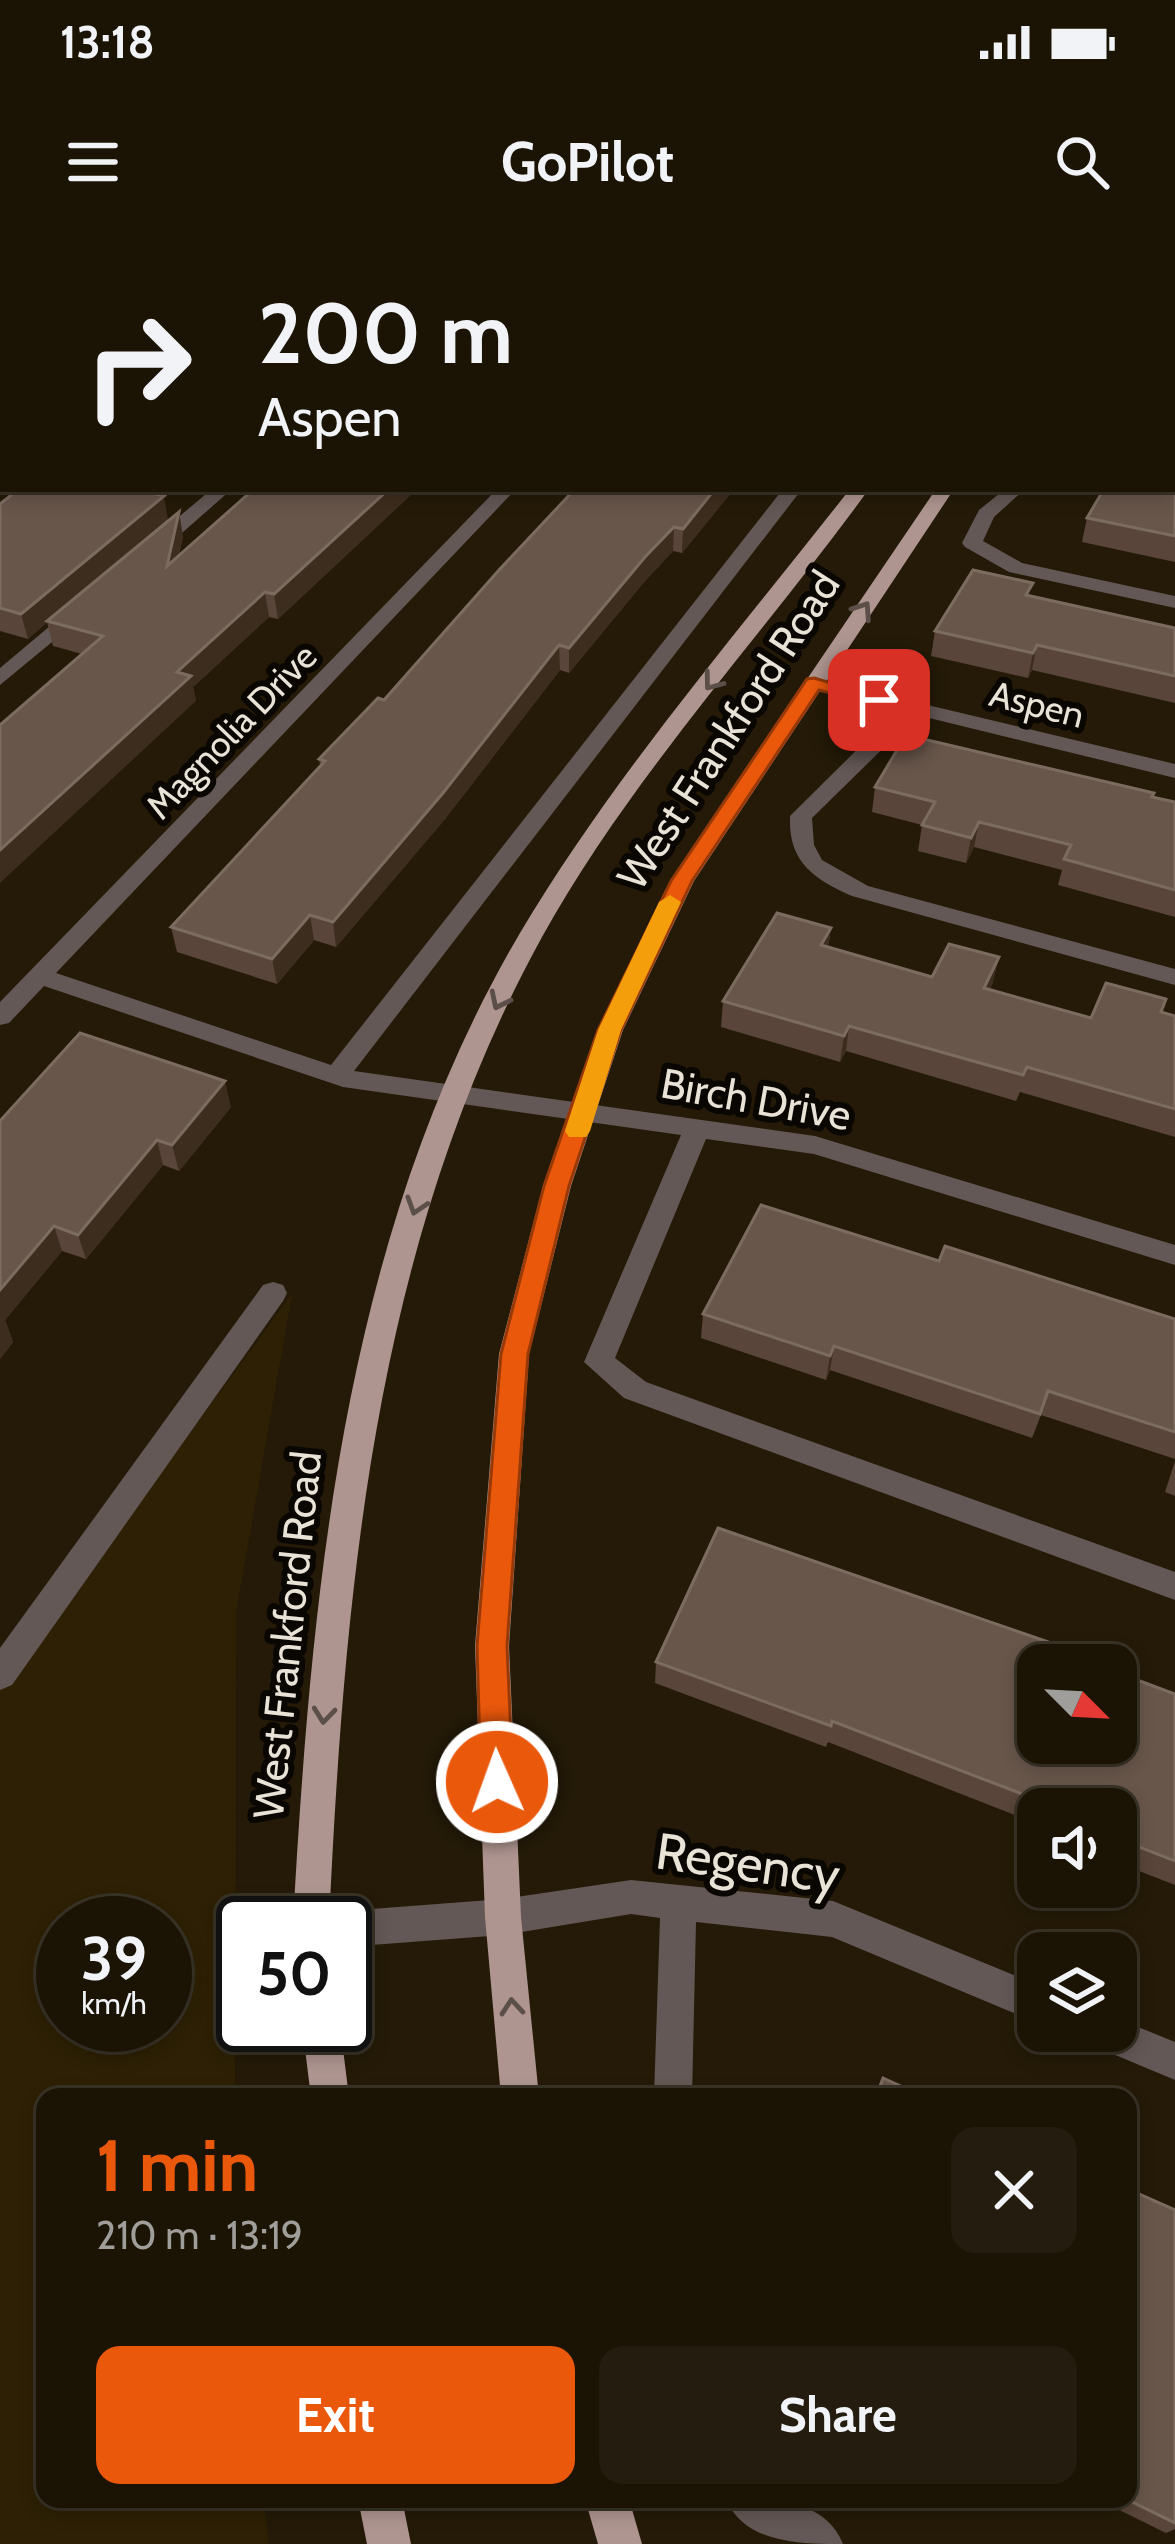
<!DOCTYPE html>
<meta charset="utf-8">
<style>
:root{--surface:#1b1405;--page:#241d0f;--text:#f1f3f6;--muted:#a09e9a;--line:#393327;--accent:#ea580c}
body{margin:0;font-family:Cabin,sans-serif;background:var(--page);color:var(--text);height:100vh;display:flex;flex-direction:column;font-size:45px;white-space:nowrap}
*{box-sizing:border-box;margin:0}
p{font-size:39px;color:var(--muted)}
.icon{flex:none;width:66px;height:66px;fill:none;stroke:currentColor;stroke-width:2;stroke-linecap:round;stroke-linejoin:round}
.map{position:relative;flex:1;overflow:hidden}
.panel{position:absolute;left:36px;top:1848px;width:1101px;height:420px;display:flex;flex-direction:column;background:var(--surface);border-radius:24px;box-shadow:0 6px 18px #0003,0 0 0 3px var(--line)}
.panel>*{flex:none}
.guide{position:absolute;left:0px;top:0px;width:1176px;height:252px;box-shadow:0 6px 18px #0003,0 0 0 3px var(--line);background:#1b1405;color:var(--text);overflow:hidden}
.needle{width:78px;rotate:114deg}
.controls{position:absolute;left:1017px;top:1404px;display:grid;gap:24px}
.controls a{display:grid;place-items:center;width:120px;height:120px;border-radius:24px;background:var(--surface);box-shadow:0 6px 18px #0003,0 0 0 3px var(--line);font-size:60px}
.speed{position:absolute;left:36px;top:1656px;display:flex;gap:24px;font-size:60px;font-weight:700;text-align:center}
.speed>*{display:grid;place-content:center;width:156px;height:156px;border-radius:50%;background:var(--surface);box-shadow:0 6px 18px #0003,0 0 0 3px var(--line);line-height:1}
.speed small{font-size:30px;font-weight:400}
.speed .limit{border:6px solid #111;border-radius:18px;background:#fff;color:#111}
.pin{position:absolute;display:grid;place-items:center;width:102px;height:102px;color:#fff;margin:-51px;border-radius:24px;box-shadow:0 6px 18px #0006}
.me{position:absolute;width:132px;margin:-66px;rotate:358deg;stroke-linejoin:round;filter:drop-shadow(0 0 9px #0008)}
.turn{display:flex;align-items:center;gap:42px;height:252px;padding:0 60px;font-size:54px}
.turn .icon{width:156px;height:156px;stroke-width:2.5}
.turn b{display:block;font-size:84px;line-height:102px}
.round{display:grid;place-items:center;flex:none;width:126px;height:126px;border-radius:24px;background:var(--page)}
.summary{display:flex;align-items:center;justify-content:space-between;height:204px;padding:0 60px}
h1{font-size:72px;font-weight:700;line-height:90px;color:var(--accent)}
.primary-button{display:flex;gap:24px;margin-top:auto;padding:24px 60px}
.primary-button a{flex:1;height:138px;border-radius:24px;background:var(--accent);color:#fff;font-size:48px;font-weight:700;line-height:138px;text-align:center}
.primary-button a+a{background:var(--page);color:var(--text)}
.status{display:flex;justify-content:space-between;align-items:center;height:84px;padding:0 60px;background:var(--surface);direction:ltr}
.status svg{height:33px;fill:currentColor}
header{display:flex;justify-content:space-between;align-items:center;height:156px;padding:0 60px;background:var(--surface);font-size:54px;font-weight:700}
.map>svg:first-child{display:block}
.built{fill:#2d2004;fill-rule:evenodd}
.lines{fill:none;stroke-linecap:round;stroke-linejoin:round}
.minor{fill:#645856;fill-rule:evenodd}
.major{fill:#ae9590;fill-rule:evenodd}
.wall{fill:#594539}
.shaded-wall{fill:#3d2d1e}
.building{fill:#68564a;stroke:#7c6c60;stroke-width:3}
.oneway{stroke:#5c4e49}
.route{fill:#ea580c;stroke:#983908;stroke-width:3}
.slow{fill:#f59e0b}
.labels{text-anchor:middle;stroke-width:12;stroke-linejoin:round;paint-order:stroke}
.far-street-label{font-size:36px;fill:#e9e2d6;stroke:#0a0602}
.street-label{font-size:42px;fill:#e9e2d6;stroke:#0a0602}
.near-street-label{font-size:51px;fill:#e9e2d6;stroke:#0a0602}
</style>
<div class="status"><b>13:18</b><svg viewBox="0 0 49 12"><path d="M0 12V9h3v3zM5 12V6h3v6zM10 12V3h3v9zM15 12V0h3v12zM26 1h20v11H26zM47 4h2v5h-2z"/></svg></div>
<header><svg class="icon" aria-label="menu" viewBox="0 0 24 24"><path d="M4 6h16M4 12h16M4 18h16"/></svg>GoPilot<svg class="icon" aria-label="search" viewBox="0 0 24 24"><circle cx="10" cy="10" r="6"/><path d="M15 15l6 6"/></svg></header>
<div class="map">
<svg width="1175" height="2304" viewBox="0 0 1175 2304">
<rect width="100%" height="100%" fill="#241a07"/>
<path class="built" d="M292 1054 236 1373 235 1857H45V2259H263L269 2304H0V1451ZM63 1683H165V1785H63Z"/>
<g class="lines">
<g class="minor">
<polygon points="745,0 762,0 743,3"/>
<polygon points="1150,0 1175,0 1175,8 1173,3"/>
<rect x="0" y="212" width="3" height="10"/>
<rect x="1173" y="220" width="2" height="10"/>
<polygon points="212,249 232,249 158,314 144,314 144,306"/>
<polygon points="497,249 516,249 56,733 331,825 783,249 802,249 354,831 815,896 1175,1005 1175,1025 814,914 706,899 615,1118 646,1142 1175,1332 1175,1360 624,1158 584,1122 681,895 343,847 44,746 9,783 0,785 0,762"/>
<polygon points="1005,249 1025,249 994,277 983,301 1022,323 1175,356 1175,368 1009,332 965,307 962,303 979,270"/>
<polygon points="75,365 92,369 0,445 0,428"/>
<path d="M814 438 1175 524V538L917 475 812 578 814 605 822 620 868 646 1175 729V745L852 656C813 639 788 621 790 576L897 470 807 448 803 444Z"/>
<polygon points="273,1042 283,1045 287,1053 283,1061 12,1445 0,1450 0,1408 263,1045"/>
<polygon points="631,1640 833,1661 1038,1745 1038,1783 832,1697 696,1682 692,1857 654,1857 660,1678 631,1674 503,1695 345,1707 345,1683 329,1683 345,1671 503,1659"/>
<polygon points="1116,1778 1175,1802 1175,1840 1089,1804 1083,1791 1116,1791"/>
<path d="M726 2259C769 2259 824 2257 843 2304 800 2304 745 2304 726 2259Z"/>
</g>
<g class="major">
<polygon points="1028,0 1044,0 1026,3"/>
<polygon points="1099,0 1115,0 1097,3"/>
<path d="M850 249H869C761 398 632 535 542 697 375 1001 345 1343 329 1683H293C312 1344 344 992 520 693 614 535 737 393 850 249Z"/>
<polygon points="936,249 954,249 694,641 623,790 571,946 529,1114 509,1406 521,1677 539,1857 501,1857 485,1677 475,1406 499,1114 543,946 597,790 670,641"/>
<polygon points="302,1785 340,1785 349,1857 311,1857"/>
<polygon points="358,2259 402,2259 411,2304 367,2304"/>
<polygon points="585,2259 629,2259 642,2304 598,2304"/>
</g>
</g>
<g class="wall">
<polygon points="1173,80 1175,90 1175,181 1173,180"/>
<polygon points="1175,243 1175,322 1082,302 1087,278"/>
<polygon points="417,249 278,379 269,377 193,447 196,461 82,414 53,406 47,382 28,399 0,391 0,264 168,280 183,296 179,315"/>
<polygon points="575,249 734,249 682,313 673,311 644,342 569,433 560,430 445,579 336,707 314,700 277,744 177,712 171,687 320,525 319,519 384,460"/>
<polygon points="1031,356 1175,388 1175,463 1032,430 1028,438 931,416 935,391"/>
<polygon points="875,547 1152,557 1175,562 1175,677 1058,645 1062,630 974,607 966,623 918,611 922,585 872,572"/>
<polygon points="831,688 828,707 932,737 999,717 990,750 1091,778 1161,772 1175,776 1175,897 1020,852 1016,861 846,811 840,822 721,787 723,761"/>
<polygon points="231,867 179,931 163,925 86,1019 62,1011 5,1080 13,1102 0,1119 0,881"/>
<polygon points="939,1021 1175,1079 1175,1219 1041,1175 1032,1198 830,1130 826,1140 701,1098 703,1074"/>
<polygon points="1175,1221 1175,1256 1165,1252"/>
<polygon points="656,1422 1038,1425 1175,1454 1175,1645 1116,1622 1116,1569 1038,1569 1038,1584 828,1502 826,1507 655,1443"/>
<polygon points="1175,1970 1175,2289 1166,2293 1097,2259 1128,2259"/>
</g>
<g class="shaded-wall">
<polygon points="668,0 689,0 686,3 665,3"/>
<polygon points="1,125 3,150 0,152 0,126"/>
<polygon points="389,249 417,249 278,379 274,354"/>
<polygon points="715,249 734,249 682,313 683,289"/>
<polygon points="164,256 168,280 28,399 21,374"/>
<polygon points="179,272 183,296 171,350 167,326"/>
<polygon points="674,287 673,311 644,342 569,433 569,408 645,317"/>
<polygon points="265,352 269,377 193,447 196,461 0,643 0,610 177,432"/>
<polygon points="559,405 560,430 445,579 336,707 333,682"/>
<polygon points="1037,405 1032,430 1028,438 1033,413"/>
<polygon points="979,582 974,607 966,623 971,598"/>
<polygon points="310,675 314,700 277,744 272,719"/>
<polygon points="831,688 827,713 821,705"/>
<polygon points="999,717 993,743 978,774 984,748"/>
<polygon points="849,786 846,811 840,822 844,796"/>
<polygon points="225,841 231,867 179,931 172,905"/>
<polygon points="157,900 163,925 86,1019 78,995"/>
<polygon points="54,986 62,1011 5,1080 13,1102 0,1119 0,1050"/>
<polygon points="834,1106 830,1130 826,1140 830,1116"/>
</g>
<g class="building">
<polygon points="0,0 668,0 665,3 3,3 3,126 0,126 0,46 2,45 0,32"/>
<polygon points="809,0 903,0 901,3 806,3"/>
<polygon points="1175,76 1174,95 1175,156 1173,155 1173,80"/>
<polygon points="1173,243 1175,243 1175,296 1087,278 1104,249 1173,249"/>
<polygon points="19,249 134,249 164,256 21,374 0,368 0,264"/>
<polygon points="254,249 389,249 274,354 265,352 177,432 191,436 0,610 0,485 103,396 47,381 179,272 167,326"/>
<polygon points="575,249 715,249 683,289 674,287 645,317 569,408 559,405 443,553 333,682 310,675 272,719 171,687 325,521 319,519 378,458 384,460 499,330"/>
<polygon points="973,330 1033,343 1026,355 1175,388 1175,436 1037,405 1033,413 935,391"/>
<polygon points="906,495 1154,553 1152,557 1175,562 1175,650 1064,619 1071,605 979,582 971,598 922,585 935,562 875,547"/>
<polygon points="777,673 831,688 821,705 932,737 949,704 999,717 984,748 1091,778 1106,743 1166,759 1161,772 1175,776 1175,869 1027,827 1023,835 849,786 844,796 723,761"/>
<polygon points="80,793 225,841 172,905 157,900 78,995 54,986 0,1050 0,881"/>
<polygon points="761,965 939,1021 945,1006 1175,1079 1175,1192 1048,1151 1040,1174 834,1106 830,1116 703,1074"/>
<polygon points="718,1288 1115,1425 1038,1425 1038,1503 1116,1503 1116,1432 1175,1454 1175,1621 1116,1598 1116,1569 1061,1569 832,1481 831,1486 656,1422"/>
<polygon points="883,1838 925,1857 876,1857"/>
<polygon points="1128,1949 1175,1970 1175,2283 1126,2259 1128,2259"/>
</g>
<defs><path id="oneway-chevron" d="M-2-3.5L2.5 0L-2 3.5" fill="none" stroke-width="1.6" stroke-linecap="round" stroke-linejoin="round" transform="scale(3)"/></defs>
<g class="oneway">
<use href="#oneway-chevron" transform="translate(863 370) rotate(-56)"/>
<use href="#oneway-chevron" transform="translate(712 442) rotate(127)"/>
<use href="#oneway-chevron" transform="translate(499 761) rotate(116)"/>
<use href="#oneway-chevron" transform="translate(416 966) rotate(108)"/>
<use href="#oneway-chevron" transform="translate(324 1475) rotate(96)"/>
<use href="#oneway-chevron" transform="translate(512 1767) rotate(-95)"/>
</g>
<polygon class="route" points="814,438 889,460 879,465 819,450 692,641 621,790 569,946 528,1114 507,1406 513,1542 509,1552 497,1556 486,1552 481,1542 477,1406 501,1114 544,946 598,790 671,641 807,439"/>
<polygon class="slow" points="670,655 681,662 621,790 590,891 586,897 569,897 565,891 598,790 659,662"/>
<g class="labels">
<g class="far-street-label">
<text transform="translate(1037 464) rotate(14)" y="13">Aspen</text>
<text transform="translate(231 491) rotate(-46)" y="13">Magnolia Drive</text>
</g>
<g class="street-label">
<text transform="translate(728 490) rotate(-57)" y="15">West Frankford Road</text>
<text transform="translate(756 859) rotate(10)" y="15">Birch Drive</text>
<text transform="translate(287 1395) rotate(-84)" y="15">West Frankford Road</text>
</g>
<g class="near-street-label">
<text transform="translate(748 1623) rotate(8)" y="18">Regency</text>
</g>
</g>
</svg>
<div class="controls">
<a><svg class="needle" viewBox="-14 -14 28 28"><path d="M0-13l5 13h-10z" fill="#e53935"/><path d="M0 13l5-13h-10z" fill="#a09e9a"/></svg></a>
<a><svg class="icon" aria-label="sound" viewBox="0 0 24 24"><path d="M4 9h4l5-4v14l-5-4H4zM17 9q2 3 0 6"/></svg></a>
<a><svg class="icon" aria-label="layers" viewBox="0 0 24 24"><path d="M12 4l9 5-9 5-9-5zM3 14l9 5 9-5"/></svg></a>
</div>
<div class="speed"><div>39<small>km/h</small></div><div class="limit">50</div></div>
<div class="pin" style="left:879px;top:460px;background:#d93025"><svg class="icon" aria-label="arrive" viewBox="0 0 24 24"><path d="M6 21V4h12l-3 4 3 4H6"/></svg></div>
<svg class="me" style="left:497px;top:1542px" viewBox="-20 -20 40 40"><circle r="17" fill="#ea580c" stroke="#fff" stroke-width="3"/><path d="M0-11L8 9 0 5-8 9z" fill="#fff"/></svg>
<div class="guide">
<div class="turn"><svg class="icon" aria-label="right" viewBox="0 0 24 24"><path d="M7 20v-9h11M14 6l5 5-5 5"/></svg><div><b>200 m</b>Aspen</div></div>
</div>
<section class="panel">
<div class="summary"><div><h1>1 min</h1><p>210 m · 13:19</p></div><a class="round"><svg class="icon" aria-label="close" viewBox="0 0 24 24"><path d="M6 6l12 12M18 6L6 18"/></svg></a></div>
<div class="primary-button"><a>Exit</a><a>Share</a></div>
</section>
</div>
